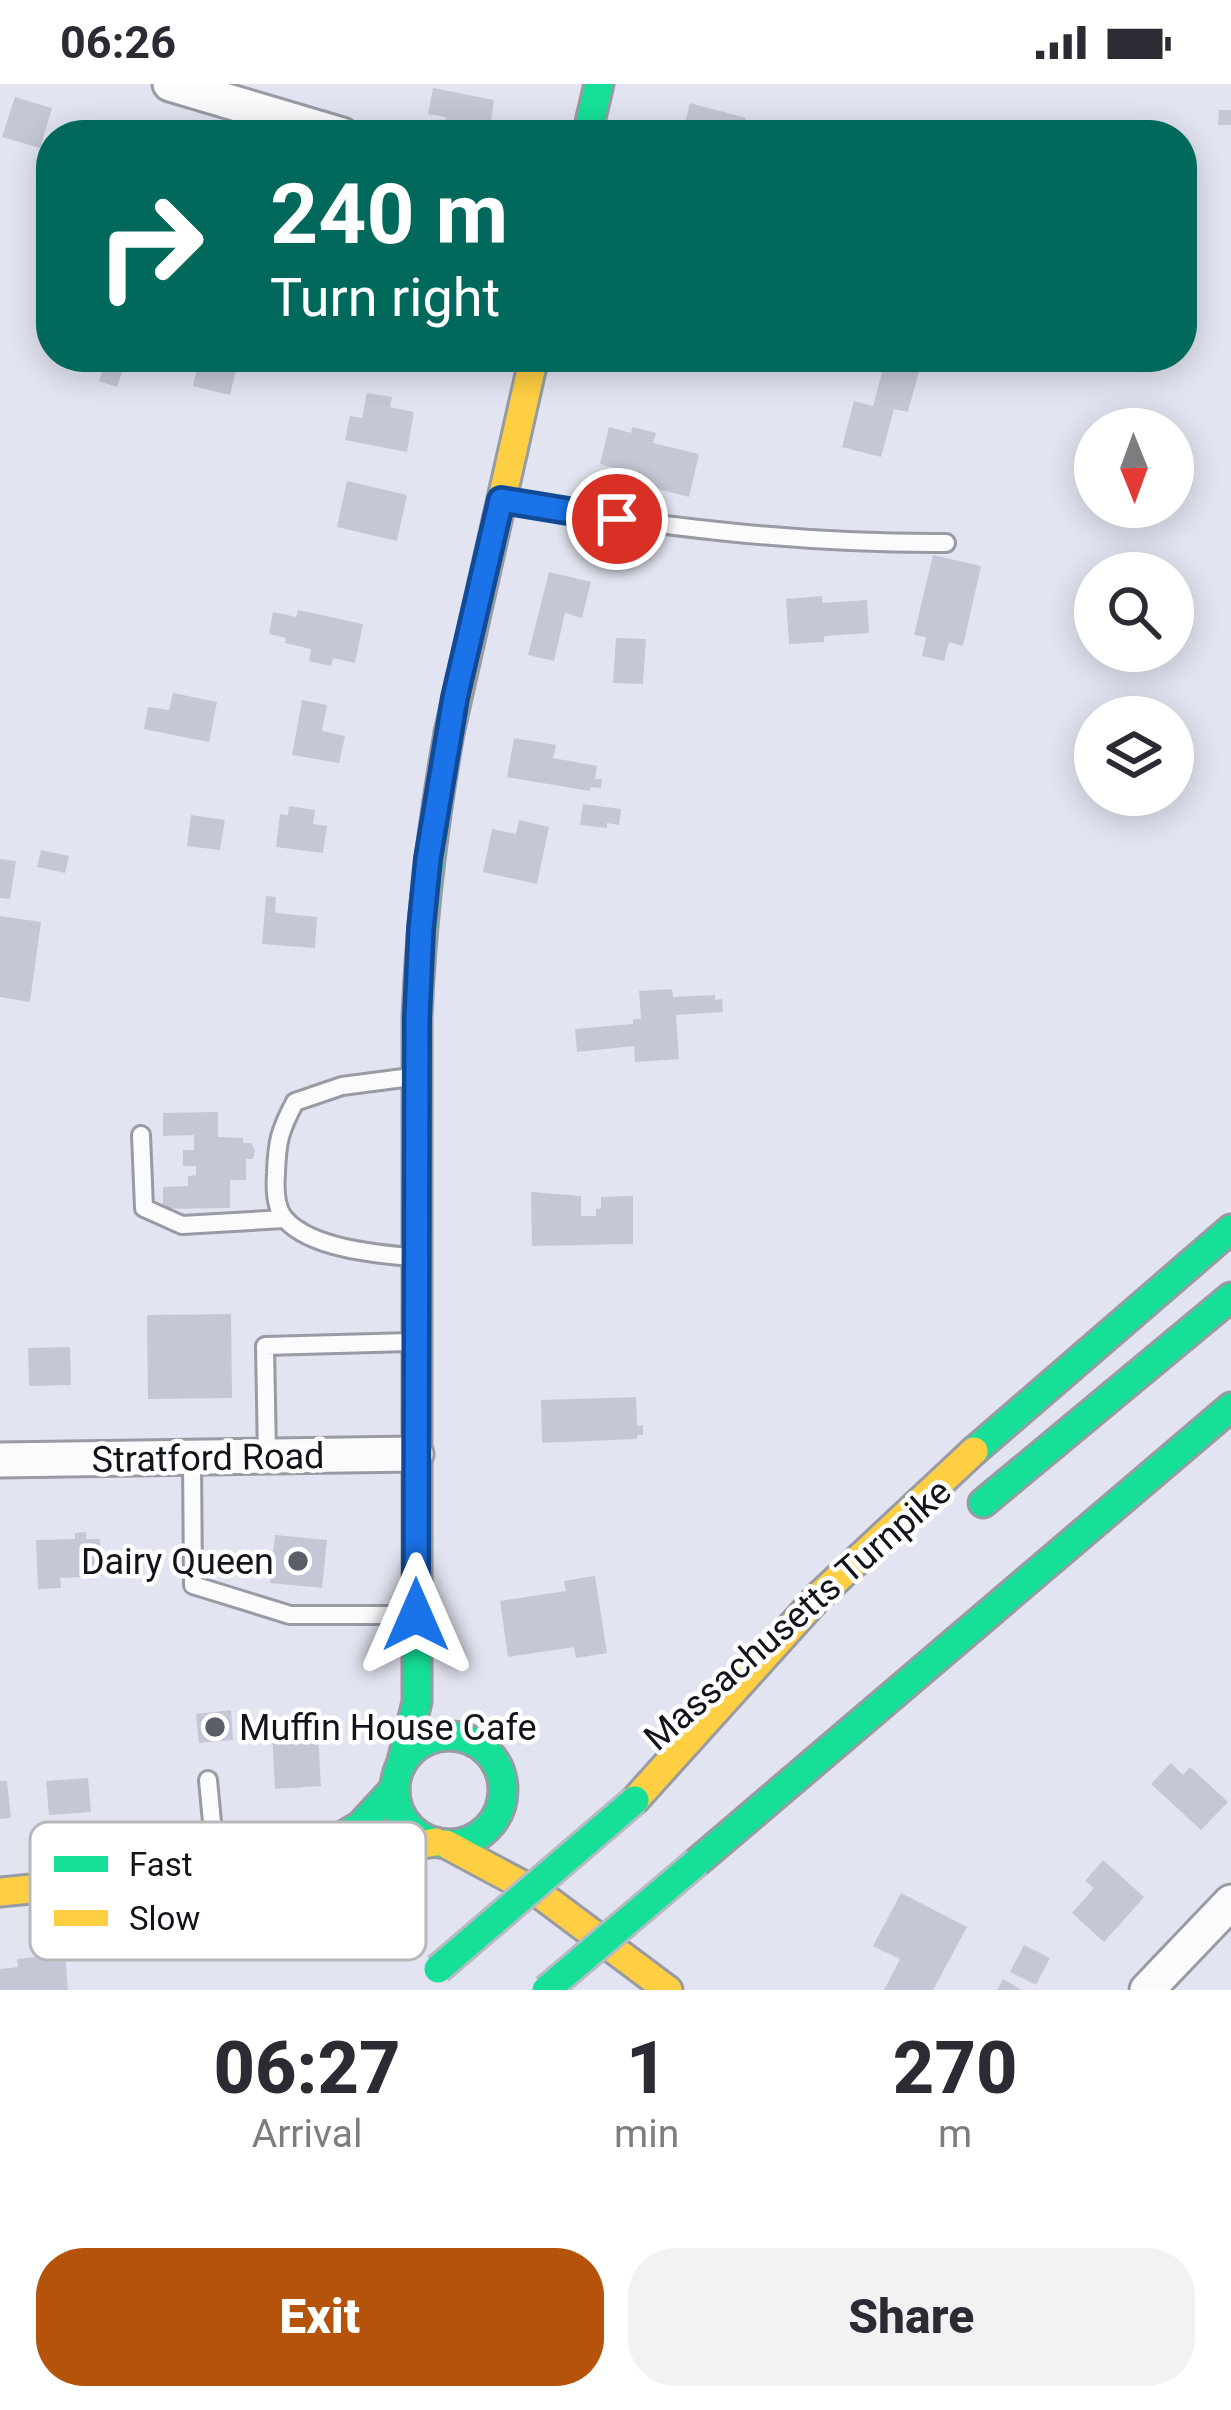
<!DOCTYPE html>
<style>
:root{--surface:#fff;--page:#f2f2f3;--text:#2b2b33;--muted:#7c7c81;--accent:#b45309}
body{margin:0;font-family:Roboto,sans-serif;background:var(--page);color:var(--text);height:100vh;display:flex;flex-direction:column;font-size:45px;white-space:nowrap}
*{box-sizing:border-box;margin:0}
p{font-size:39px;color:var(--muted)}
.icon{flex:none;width:66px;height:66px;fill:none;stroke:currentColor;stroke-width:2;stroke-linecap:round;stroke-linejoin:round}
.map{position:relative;height:1906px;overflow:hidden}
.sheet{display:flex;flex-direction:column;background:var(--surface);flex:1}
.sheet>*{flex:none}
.hud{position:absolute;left:36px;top:36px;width:1161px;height:252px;border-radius:48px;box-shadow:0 6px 30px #0003;background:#00695c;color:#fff;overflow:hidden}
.needle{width:78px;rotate:179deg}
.fabs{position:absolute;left:1074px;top:324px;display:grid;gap:24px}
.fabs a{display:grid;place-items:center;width:120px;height:120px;border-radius:50%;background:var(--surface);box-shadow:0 6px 30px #0003;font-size:60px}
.pin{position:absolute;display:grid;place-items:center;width:102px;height:102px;color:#fff;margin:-51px;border:6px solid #fff;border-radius:50%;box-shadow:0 3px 12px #0007}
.me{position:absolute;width:132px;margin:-66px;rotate:0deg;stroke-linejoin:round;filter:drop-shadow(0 0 9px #0008)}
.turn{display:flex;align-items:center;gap:42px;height:252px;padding:0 36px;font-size:54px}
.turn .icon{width:156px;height:156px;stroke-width:2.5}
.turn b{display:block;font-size:84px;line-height:102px}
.eta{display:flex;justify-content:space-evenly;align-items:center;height:204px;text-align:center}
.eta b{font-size:72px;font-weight:800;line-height:84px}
.button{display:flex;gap:24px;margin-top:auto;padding:24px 36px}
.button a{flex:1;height:138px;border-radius:48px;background:var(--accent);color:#fff;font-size:48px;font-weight:800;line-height:138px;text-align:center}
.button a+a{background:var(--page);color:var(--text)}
.status{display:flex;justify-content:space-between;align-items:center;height:84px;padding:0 60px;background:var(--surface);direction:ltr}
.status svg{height:33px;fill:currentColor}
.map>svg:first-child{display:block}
.building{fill:#c4c7d5}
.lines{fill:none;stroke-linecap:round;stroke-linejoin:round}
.lane-casing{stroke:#989ba4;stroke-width:22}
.street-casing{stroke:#989ba4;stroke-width:39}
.fast-casing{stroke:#989ba4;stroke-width:33}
.slow-casing{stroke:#989ba4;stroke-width:33}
.lane{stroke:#fbfbfd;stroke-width:16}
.street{stroke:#fbfbfd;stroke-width:33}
.fast{stroke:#16e098;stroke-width:27}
.slow{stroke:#ffcf43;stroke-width:27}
.fast-bridge-casing{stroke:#b7bac4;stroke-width:33;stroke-linecap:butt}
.fast-bridge{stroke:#16e098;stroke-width:27}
.route-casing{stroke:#114b97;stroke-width:30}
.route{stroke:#1a73e8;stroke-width:21}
.poi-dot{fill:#5b5d67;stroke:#fff;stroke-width:4.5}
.labels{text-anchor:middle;stroke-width:9;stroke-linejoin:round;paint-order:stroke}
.street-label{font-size:36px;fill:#12141c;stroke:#fff}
.poi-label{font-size:36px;fill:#12141c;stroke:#fff;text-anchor:end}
.key{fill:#fff;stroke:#b8b8bb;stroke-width:3}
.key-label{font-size:33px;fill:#12141c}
</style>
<div class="status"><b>06:26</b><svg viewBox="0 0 49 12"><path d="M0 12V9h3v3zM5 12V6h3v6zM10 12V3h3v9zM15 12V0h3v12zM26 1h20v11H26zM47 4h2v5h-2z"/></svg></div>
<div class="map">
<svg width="1231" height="1906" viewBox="0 0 1231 1906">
<rect width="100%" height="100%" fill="#e2e5f1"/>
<g class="building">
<polygon points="433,4 494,16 489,50 444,48 446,33 428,30"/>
<polygon points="15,13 52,24 40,64 2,53"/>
<polygon points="690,19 746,34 743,47 751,51 682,51"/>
<polygon points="1219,26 1231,26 1231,41 1218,41"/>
<polygon points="166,273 239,273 230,311 193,302 197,285 165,278"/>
<polygon points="886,274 920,283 908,328 894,325 881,373 842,363 854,317 873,322"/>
<polygon points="106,276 124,282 117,303 99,297"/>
<polygon points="367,309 392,313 390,323 414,328 407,368 345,356 350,332 362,334"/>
<polygon points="609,343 631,349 632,343 656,349 653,359 699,370 689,413 619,395 621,386 600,380"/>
<polygon points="347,397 407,411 397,457 337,443"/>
<polygon points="933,471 981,482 963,562 949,558 944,577 922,572 926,553 914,551"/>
<polygon points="549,488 591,498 582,534 565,529 554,577 528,571"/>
<polygon points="822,512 822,519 867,516 869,549 824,552 824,558 789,560 786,515"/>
<polygon points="298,526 363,540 355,579 333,574 331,582 309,577 311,565 285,559 286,554 269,550 273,528 296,533"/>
<polygon points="616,554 646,555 643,600 613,599"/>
<polygon points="173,609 217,618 209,658 144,645 148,623 169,626"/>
<polygon points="302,616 327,621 322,647 345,652 339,679 292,671"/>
<polygon points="514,654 556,661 553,674 597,682 595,695 602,695 601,704 591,703 590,707 507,693"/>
<polygon points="583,720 621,725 619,741 607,739 607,744 580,741"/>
<polygon points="289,722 315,726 313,740 327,742 323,769 276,763 280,730 288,731"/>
<polygon points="191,731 225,736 220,766 187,762"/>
<polygon points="519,736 549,743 537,800 483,788 492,745 516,750"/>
<polygon points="41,766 69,772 65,789 37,783"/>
<polygon points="0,775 16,777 10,815 0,814"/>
<polygon points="266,812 276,813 275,829 317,833 315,864 262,860"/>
<polygon points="0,832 41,838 30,918 0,913"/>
<polygon points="672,905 673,913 715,911 715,916 722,915 723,928 676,931 679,975 635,978 634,962 577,968 575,945 633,940 633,935 641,935 639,907"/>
<polygon points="218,1028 218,1053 243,1054 243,1059 251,1059 255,1066 253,1075 246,1075 246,1096 230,1096 230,1124 163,1125 163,1103 188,1102 188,1092 196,1091 196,1082 183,1082 183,1066 194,1066 194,1051 163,1052 163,1029"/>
<polygon points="531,1108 581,1112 581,1132 596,1132 596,1125 601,1124 601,1113 633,1112 633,1160 532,1162"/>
<polygon points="231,1230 232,1314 148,1315 147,1231"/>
<polygon points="70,1263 71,1301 29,1302 28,1264"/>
<polygon points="636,1313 637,1342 643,1341 643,1351 637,1351 637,1355 542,1359 541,1316"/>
<polygon points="86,1448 86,1455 100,1455 102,1492 60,1494 61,1504 38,1505 36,1456 75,1455 75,1449"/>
<polygon points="275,1451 327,1456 322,1504 270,1499"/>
<polygon points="595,1492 607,1569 576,1574 574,1563 508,1573 500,1517 566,1507 564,1497"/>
<polygon points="231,1626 233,1656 199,1659 196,1630"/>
<polygon points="317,1633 321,1702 275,1705 272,1648 282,1648 281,1635"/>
<polygon points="1171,1679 1183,1691 1190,1683 1228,1718 1201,1746 1151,1700"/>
<polygon points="88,1694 91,1728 49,1731 46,1697"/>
<polygon points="0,1697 7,1697 11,1734 0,1735"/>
<polygon points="1103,1776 1144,1813 1104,1858 1072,1829 1094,1804 1085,1797"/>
<polygon points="901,1809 967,1843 933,1906 884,1906 900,1875 873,1862"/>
<polygon points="1024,1861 1050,1874 1036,1901 1010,1888"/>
<polygon points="65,1870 68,1906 0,1906 0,1885 18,1883 17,1875"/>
<polygon points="1003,1895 1022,1906 997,1906"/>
</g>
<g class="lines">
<defs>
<g id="lane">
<path d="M505 417C652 442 797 460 946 459"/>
<path d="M411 993 342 1002 295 1018C280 1046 277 1057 276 1089 275 1103 275 1124 285 1135 310 1164 376 1170 411 1173"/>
<polyline points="141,1051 144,1124 182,1141 284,1135"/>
<polyline points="267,1372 265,1262 410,1258"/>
<polyline points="192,1373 193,1501 290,1531 408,1531"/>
<polyline points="208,1696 216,1780"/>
</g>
<g id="street">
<polyline points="170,0 342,51"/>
<polyline points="0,1376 416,1370"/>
<polyline points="1147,1906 1231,1818"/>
</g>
<g id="fast">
<polyline points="587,51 599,0"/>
<polyline points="974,1367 1231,1145"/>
<polyline points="983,1419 1231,1213"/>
<circle cx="449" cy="1706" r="54"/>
<path d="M401 1681 417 1618V933C421 835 432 745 449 649"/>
<polyline points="318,1767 361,1741 395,1704"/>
<polyline points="697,1778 1231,1323"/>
</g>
<g id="slow">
<polyline points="449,649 534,273"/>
<polyline points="635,1716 818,1513 974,1367"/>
<polyline points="446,1760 541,1811 668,1906"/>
<polyline points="0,1808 313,1777 436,1758"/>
</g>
</defs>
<use href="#lane" class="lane-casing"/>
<use href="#street" class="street-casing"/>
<use href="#fast" class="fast-casing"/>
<use href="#slow" class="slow-casing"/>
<use href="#lane" class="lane"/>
<use href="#street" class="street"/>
<use href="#fast" class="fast"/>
<use href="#slow" class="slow"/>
<defs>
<g id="fast-bridge">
<polyline points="438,1885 635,1716"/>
<polyline points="546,1906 697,1778"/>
</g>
</defs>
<use href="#fast-bridge" class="fast-bridge-casing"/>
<use href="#fast-bridge" class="fast-bridge"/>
</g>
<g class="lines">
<defs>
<polyline id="route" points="416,1531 417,933 421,845 428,775 455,614 501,416 617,435"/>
</defs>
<use href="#route" class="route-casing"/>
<use href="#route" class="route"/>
</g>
<g class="poi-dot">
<circle cx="298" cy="1477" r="12"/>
<circle cx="215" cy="1643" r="12"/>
</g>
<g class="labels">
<g class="street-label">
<text transform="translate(208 1373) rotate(-1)" y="13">Stratford Road</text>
<text transform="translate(797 1530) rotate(-41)" y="13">Massachusetts Turnpike</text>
</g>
<g class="poi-label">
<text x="274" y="1490">Dairy Queen</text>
<text x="239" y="1656" text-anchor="start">Muffin House Cafe</text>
</g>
</g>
<rect x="30" y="1738" width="396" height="138" rx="18" class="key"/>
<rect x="54" y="1772" width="54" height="16" fill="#16e098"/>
<rect x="54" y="1826" width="54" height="16" fill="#ffcf43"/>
<g class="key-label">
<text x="129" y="1792">Fast</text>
<text x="129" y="1846">Slow</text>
</g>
</svg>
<div class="fabs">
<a><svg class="needle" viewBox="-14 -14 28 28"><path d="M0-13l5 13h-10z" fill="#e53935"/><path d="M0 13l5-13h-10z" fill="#7c7c81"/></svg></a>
<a><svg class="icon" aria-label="search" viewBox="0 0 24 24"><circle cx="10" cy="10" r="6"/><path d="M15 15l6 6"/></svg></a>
<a><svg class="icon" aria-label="layers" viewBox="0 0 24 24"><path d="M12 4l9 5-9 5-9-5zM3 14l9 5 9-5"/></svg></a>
</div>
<div class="pin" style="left:617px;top:435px;background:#d93025"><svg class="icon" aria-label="arrive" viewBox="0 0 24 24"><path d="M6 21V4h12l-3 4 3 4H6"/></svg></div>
<svg class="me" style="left:416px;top:1531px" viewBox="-20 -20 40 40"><path d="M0-17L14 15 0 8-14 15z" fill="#1a73e8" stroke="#fff" stroke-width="4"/></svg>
<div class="hud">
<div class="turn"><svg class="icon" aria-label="right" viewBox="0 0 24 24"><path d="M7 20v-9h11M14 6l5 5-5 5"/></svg><div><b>240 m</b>Turn right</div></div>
</div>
</div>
<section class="sheet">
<div class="eta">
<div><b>06:27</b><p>Arrival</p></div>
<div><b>1</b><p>min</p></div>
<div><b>270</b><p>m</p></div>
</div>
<div class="button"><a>Exit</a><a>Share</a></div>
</section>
